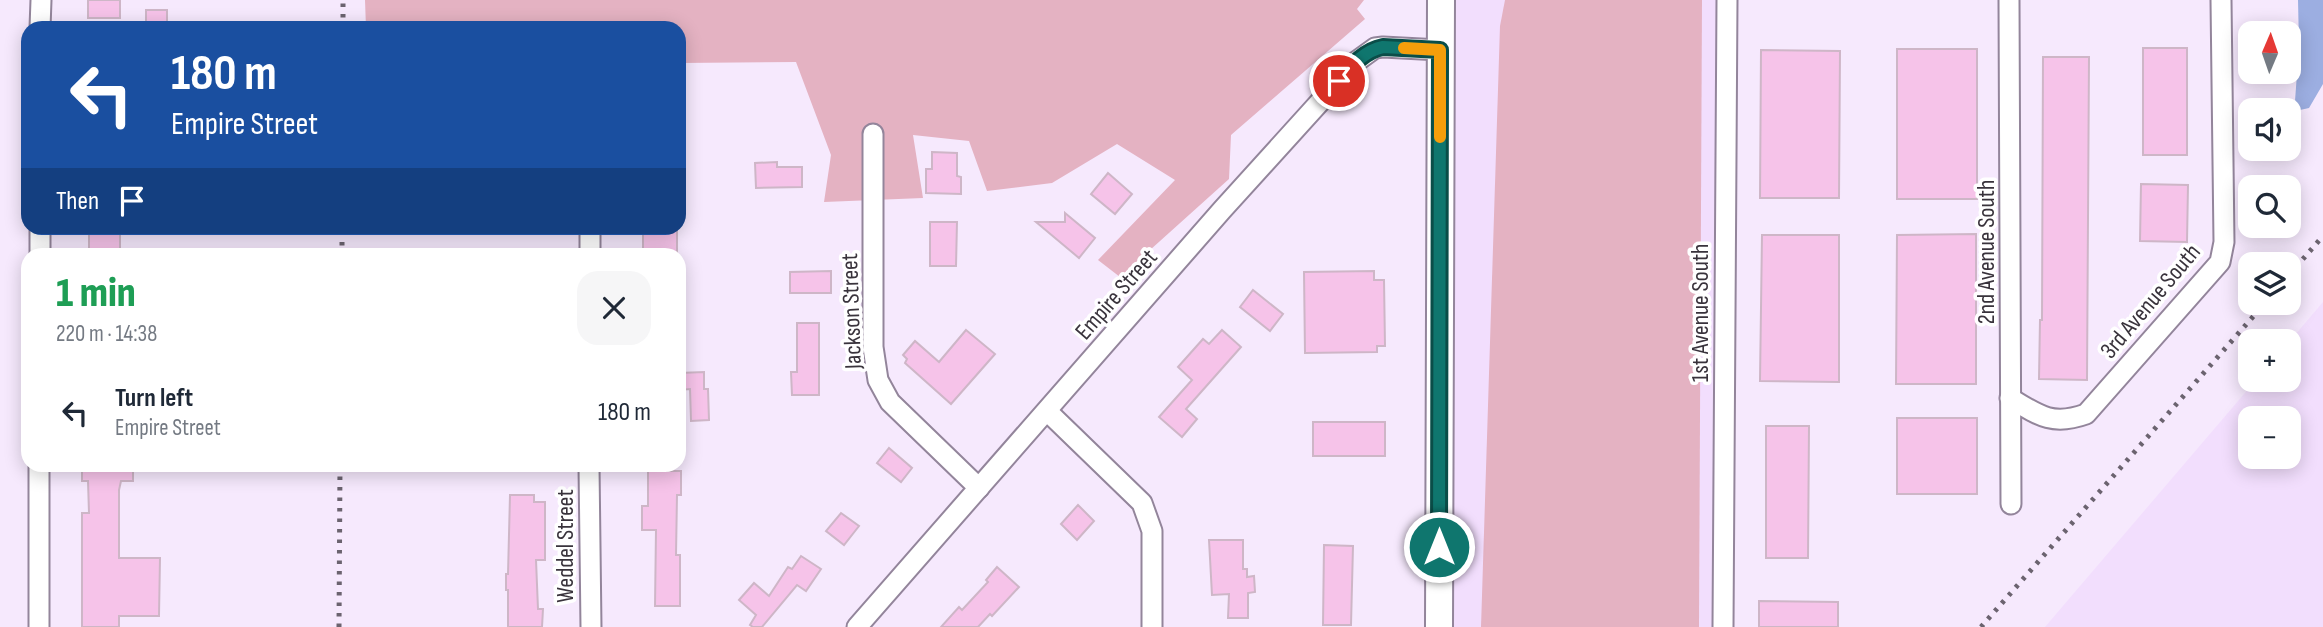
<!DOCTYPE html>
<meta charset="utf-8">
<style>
:root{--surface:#fff;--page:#f6f6f7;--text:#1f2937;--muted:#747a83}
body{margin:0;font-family:"Sofia Sans Condensed",sans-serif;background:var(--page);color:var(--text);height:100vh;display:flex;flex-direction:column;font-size:26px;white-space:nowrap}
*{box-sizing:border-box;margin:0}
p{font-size:23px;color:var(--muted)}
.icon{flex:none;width:38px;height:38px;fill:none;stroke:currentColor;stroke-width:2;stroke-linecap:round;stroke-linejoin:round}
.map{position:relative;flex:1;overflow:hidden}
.panel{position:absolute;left:21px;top:248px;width:665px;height:224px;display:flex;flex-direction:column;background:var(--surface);border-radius:21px;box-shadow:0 4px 18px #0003}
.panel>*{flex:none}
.hud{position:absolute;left:21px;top:21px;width:665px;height:214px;border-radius:21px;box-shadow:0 4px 18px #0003;background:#1a4fa0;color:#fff;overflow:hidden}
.needle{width:46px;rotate:2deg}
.controls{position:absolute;left:2238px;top:21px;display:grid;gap:14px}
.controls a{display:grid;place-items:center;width:63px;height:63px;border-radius:14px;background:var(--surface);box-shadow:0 4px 18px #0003;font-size:35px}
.pin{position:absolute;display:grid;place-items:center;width:60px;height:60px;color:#fff;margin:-30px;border:4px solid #fff;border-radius:50%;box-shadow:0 2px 7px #0007}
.me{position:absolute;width:77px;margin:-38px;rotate:0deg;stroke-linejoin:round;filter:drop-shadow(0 0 5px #0008)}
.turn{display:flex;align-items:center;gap:24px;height:147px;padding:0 35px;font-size:32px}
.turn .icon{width:91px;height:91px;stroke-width:2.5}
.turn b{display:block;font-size:49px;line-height:60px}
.then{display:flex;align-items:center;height:66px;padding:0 35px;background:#0003;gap:14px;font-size:26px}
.round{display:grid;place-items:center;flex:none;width:74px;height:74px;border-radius:21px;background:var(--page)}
.overview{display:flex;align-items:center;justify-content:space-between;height:119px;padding:0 35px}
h1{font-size:42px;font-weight:800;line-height:52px;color:#1e9e55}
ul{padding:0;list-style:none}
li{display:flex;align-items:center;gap:21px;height:91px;padding:0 35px}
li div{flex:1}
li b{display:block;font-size:26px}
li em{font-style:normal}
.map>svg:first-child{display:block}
.built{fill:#f2defd;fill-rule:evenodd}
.green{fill:#e4b2c2}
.water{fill:#9caee1}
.building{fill:#f6c3e9;stroke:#ceb6c7;stroke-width:2}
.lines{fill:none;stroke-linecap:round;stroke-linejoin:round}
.minor-casing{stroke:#93859b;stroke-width:23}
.secondary-casing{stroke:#93859b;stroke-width:30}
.minor{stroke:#fff;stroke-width:19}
.secondary{stroke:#fff;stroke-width:26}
.rail{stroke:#6b636f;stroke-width:5;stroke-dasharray:3.5 7;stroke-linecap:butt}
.route-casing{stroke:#0a4d48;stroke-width:18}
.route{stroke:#0f766e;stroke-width:12}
.slow{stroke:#f59e0b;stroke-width:12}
.labels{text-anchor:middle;stroke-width:7;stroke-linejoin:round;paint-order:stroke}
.street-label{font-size:24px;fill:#39333c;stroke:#fff}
</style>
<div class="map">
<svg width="2323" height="627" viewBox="0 0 2323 627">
<rect width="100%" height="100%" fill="#f6e9fd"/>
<g class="built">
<polygon points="1441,0 1727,0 1723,627 1439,627"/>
<path d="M2323 302V627H2045L2256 380H2289V342ZM2250 418H2289V457H2250Z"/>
</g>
<g class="green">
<polygon points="365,0 1364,0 1357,9 1365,19 1231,135 1229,179 1120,277 1098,260 1175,180 1117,144 1052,183 987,191 969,141 913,135 923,198 824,202 831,155 796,62 679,63 679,28 366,28"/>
<polygon points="1505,0 1702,0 1699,627 1481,627 1500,26"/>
</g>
<polygon class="water" points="2298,0 2323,0 2323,84 2309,108 2300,110 2295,101 2299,46"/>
<g class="building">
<rect x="88" y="0" width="32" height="18"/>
<rect x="146" y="10" width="21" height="18"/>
<rect x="2143" y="48" width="44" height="107"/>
<rect x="1897" y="49" width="80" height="150"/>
<polygon points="1761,50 1840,51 1839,198 1760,198"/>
<polygon points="2043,57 2089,57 2087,380 2039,379 2040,320 2042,320"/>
<polygon points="932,152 957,153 957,176 961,177 961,194 926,193 926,169 932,169"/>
<polygon points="777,162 777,167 802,167 802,187 756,188 755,163"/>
<polygon points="1108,173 1132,194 1115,214 1091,194"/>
<polygon points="2141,184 2188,185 2187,242 2140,241"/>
<polygon points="1065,213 1095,238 1079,258 1036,222 1065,222"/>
<polygon points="930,222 957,222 956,266 930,266"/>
<rect x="89" y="228" width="31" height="28"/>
<rect x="643" y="231" width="34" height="25"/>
<polygon points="1976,234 1976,384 1896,384 1897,235"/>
<polygon points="1762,235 1839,235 1839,382 1760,381"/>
<polygon points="831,271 831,293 790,293 790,272"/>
<polygon points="1374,271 1374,280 1384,280 1385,346 1377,346 1377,352 1305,353 1304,272"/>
<polygon points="1253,290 1283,314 1270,331 1240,307"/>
<polygon points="797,323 819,323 819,395 792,395 791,372 797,372"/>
<polygon points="966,330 995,354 951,404 905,363 907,359 903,355 915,341 939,362"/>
<polygon points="1222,330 1241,347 1186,409 1197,419 1182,437 1159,417 1192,380 1178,367 1203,339 1209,344"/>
<polygon points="704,372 704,389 708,389 709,420 691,421 690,389 679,390 679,373"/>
<rect x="1897" y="418" width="80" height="76"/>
<rect x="1313" y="422" width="72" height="34"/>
<polygon points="1766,426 1809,426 1808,558 1766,558"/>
<polygon points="889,448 912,468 901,482 877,463"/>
<polygon points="82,466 133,466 133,481 121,481 119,490 119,558 160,558 159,616 119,616 119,627 82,627 82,513 89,513 88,481 82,481"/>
<polygon points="648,471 681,471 681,495 677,495 676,555 680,555 680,606 655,606 656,530 642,530 642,506 648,506"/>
<polygon points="510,495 534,495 534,502 545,502 545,560 536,560 538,609 543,609 542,627 508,627 508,590 506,590 506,574 508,574"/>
<polygon points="1078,505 1094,521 1077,540 1061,524"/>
<polygon points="841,513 859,526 844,545 826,531"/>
<polygon points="1209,540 1243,540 1243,569 1247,569 1247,577 1254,576 1255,592 1248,593 1248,618 1228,618 1229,594 1212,595"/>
<polygon points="1324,545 1353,546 1351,625 1323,625"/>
<polygon points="801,556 821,569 806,591 797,585 762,627 753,627 750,625 756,615 739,600 754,583 769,596 788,567 792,569"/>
<polygon points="997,567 1019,587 992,616 990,614 978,627 941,627 959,607 962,610 988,582 986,580"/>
<polygon points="1759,601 1838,602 1838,627 1759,627"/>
</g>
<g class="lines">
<defs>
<g id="minor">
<polyline points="2009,0 2011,504"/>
<polyline points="40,28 41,0"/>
<polyline points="873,134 873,347 878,380 890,402 979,488"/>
<polyline points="40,256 40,228"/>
<polyline points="590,256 590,228"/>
<path d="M2010 398C2039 416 2053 426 2086 414L2220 262 2224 242 2221 0"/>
<polyline points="1047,411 1142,503 1152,531 1152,627"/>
<polyline points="589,466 591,627"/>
<polyline points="39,627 39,466"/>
<polyline points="857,627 1222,210 1357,61 1375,48 1383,47 1440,50"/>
<polyline points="1723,627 1727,0"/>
</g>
<polyline id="secondary" points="1439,627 1441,0"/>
</defs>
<use href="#minor" class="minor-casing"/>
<use href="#secondary" class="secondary-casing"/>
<use href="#minor" class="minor"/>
<use href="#secondary" class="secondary"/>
<g class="rail">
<polyline points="343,28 343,0"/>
<polyline points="342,256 342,228"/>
<polyline points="2289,275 2323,236"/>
<polyline points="339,627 340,466"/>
<polyline points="1981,627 2265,303"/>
</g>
</g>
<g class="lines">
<defs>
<path id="route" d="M1339 81C1351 67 1363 51 1383 47L1440 50 1439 547"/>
</defs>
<use href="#route" class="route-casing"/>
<use href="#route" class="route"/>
<polyline class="slow" points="1404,48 1440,50 1440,137"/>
</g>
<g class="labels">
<g class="street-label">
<text transform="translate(1986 252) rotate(-90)" y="8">2nd Avenue South</text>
<text transform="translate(1116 294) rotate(-49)" y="8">Empire Street</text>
<text transform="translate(2150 301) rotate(-50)" y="8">3rd Avenue South</text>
<text transform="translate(851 311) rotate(-92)" y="8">Jackson Street</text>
<text transform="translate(1700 313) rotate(-90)" y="8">1st Avenue South</text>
<text transform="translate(565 546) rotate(-90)" y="8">Weddel Street</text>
</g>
</g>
</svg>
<div class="controls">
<a><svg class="needle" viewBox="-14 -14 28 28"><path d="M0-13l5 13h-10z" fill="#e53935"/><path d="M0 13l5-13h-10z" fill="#747a83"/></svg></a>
<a><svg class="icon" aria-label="sound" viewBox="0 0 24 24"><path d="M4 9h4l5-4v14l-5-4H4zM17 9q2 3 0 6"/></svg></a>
<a><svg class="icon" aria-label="search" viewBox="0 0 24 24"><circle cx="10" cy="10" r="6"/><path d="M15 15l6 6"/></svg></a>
<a><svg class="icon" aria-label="layers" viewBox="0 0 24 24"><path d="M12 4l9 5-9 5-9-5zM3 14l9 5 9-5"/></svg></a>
<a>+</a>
<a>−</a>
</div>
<div class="pin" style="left:1339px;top:81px;background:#d93025"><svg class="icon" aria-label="arrive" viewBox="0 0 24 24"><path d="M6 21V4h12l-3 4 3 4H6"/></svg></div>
<svg class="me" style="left:1439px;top:547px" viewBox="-20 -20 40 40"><circle r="17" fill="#0f766e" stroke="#fff" stroke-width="3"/><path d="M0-11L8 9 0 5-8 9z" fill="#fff"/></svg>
<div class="hud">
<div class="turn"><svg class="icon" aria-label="left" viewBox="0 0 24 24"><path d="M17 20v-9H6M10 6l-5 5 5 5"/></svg><div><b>180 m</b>Empire Street</div></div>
<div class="then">Then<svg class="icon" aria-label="arrive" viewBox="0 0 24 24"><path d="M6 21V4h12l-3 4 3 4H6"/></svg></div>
</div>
<section class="panel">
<div class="overview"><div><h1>1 min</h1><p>220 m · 14:38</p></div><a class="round"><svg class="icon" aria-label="close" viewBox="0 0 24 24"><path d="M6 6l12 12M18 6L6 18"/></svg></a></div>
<ul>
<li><svg class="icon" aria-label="left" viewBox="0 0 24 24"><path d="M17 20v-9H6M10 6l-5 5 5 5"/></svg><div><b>Turn left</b><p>Empire Street</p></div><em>180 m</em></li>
</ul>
</section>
</div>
